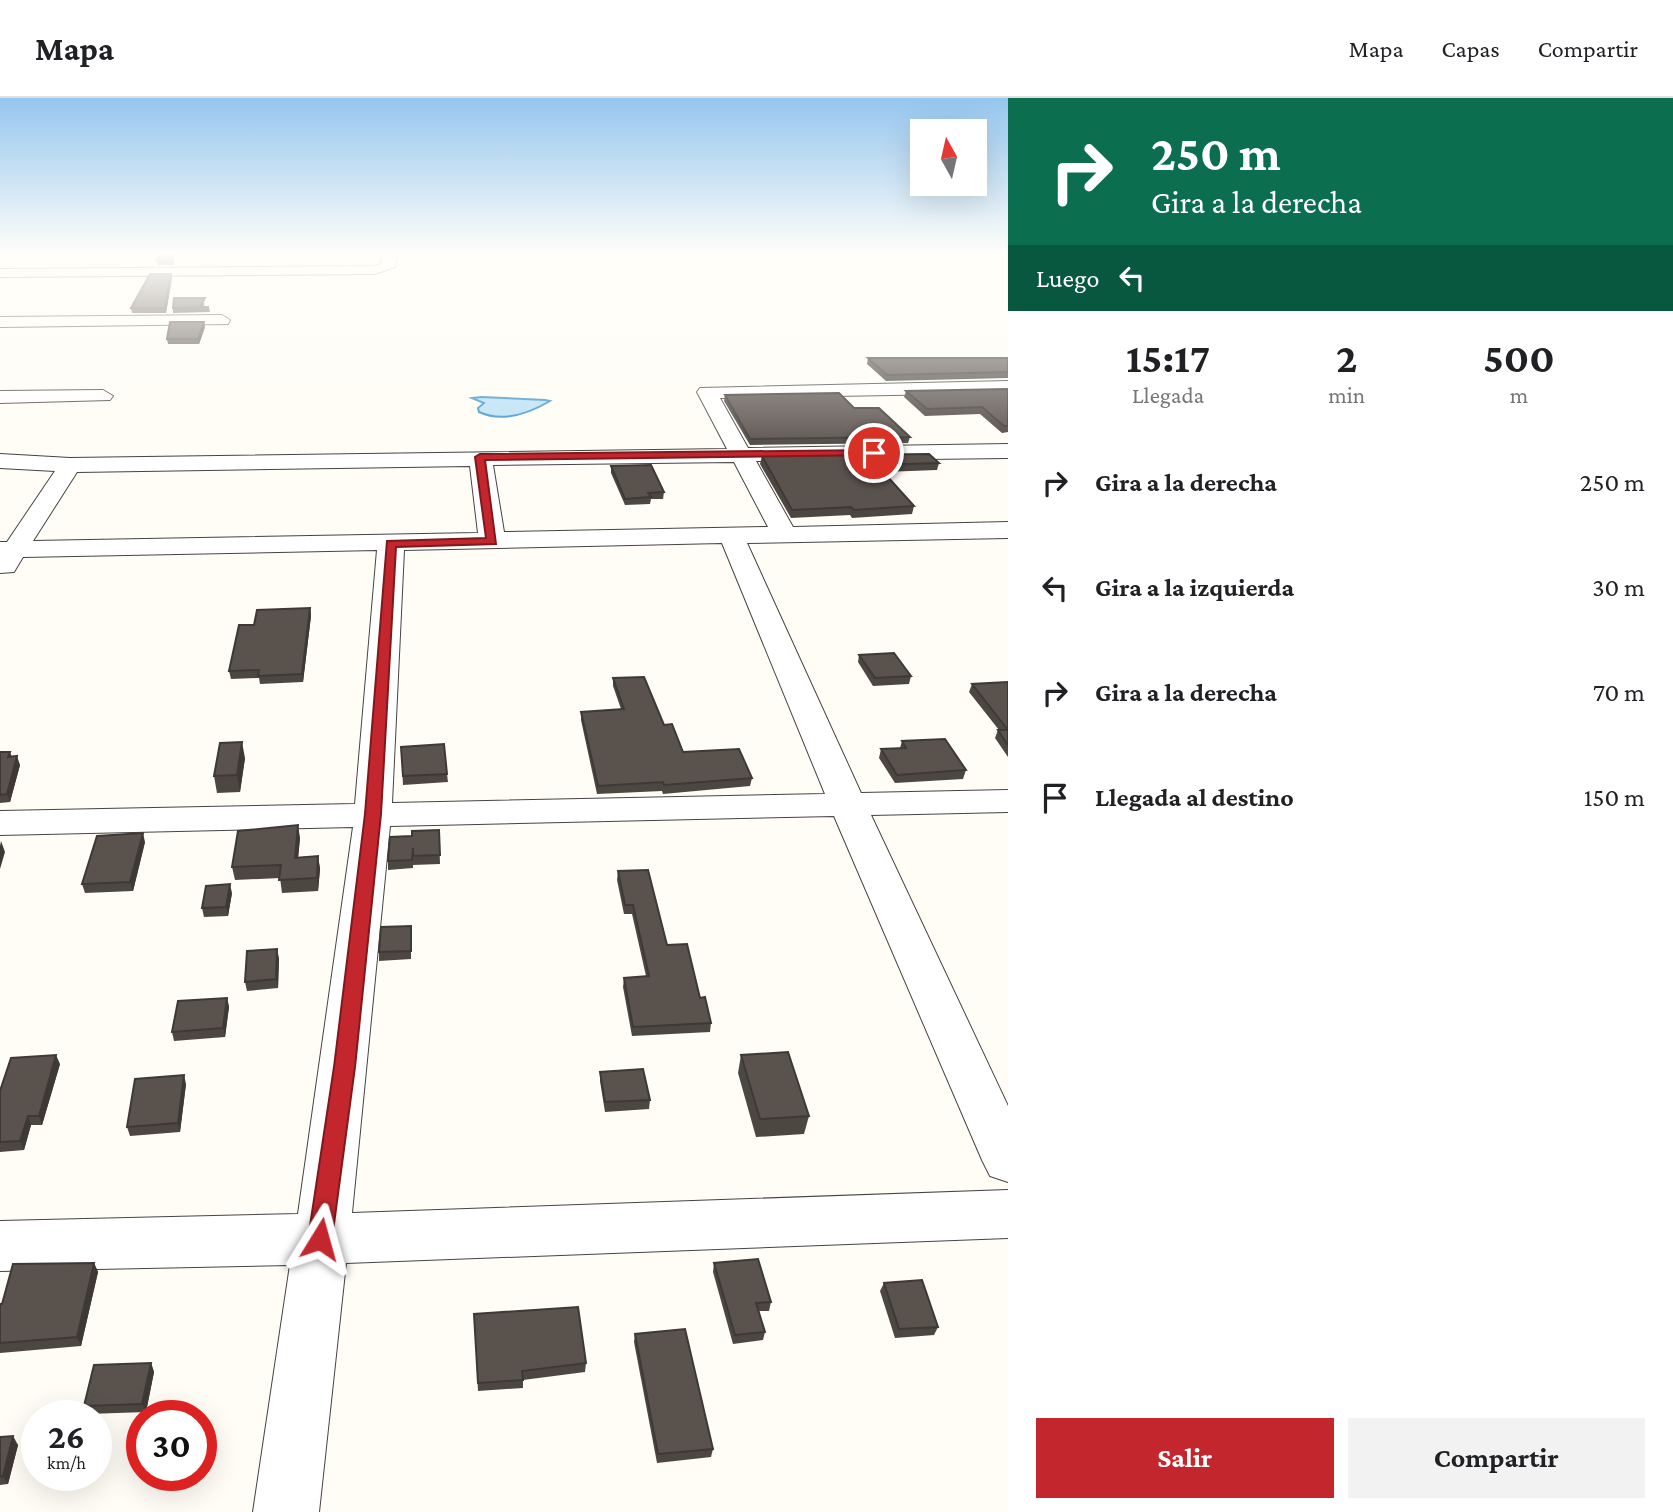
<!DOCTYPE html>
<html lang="es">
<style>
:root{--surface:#fff;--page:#f2f2f2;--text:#202124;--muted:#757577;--line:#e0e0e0;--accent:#c4262e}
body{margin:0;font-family:"Crimson Pro",serif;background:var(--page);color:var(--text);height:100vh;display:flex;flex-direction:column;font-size:26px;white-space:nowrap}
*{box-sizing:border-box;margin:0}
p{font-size:23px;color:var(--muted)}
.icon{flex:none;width:38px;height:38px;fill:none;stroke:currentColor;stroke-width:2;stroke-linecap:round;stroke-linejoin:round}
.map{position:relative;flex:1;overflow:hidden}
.sheet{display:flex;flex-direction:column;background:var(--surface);width:665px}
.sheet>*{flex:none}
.hud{background:#0b6e4f;color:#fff;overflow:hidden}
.needle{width:46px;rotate:352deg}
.controls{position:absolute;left:910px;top:21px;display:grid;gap:14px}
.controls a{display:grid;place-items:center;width:77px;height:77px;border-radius:0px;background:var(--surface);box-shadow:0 7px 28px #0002;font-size:35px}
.speed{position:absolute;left:21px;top:1302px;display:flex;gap:14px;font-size:35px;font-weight:700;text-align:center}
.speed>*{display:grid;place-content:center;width:91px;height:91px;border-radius:50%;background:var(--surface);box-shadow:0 7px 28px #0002;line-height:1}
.speed small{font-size:18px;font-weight:400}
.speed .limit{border:10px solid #d22;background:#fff;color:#111}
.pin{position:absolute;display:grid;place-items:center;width:60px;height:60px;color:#fff;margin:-30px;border:4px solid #fff;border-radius:50%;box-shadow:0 2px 7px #0007}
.me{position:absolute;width:77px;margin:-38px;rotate:8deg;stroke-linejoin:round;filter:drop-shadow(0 0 5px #0008)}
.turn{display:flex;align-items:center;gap:24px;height:147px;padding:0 28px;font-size:32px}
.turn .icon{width:91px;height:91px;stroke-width:2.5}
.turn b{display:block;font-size:49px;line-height:60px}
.then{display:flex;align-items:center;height:66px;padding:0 28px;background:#0003;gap:14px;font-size:26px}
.eta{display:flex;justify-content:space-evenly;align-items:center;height:119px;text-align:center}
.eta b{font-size:42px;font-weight:700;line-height:49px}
.button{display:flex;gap:14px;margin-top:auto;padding:14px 28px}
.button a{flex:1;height:80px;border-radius:0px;background:var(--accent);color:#fff;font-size:28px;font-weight:700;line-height:80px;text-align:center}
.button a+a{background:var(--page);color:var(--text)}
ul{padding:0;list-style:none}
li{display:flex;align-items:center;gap:21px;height:105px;padding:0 28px}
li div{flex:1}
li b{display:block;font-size:26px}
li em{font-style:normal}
header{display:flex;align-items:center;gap:42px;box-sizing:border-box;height:98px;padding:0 35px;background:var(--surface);border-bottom:2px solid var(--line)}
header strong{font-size:33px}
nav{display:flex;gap:38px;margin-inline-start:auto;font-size:24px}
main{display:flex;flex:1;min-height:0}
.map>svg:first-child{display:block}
.water{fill:#b9e0f7;stroke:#3f96cf;stroke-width:2}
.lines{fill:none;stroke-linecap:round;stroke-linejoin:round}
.minor-casing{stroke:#444;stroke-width:2}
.minor{fill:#fff;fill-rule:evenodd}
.wall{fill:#4d4742}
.shaded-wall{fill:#3f3936}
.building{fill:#5a524d;stroke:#3f3936;stroke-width:2}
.route{fill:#c4262e;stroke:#7f191e;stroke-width:2}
</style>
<header>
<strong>Mapa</strong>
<nav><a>Mapa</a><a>Capas</a><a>Compartir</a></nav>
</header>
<main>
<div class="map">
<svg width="1008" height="1414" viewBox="0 0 1008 1414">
<rect width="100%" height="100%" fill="#fffdf5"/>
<path class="water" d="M481 299 545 302 550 303C528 316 503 325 479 314L478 310 484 305 472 300Z"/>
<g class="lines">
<defs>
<g id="minor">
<polygon points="383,156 397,156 395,169 375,176 0,179 0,171 375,168 381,166"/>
<polygon points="222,217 230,222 228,226 0,229 0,219"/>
<path d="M1008 283V295L720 300 748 350 1008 346V360L756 363 793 429 1008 424V440L747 445 861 695 1008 692V714L871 717 1008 1008V1084L990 1078 982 1062 834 718 390 728 352 1115 1008 1092V1140L346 1165 319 1414H253L290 1167 0 1173V1123L298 1116 353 729 0 737V713L355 706 377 452 23 459 14 474 0 475V444H7L55 373 0 370V356L70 360 727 351 697 294 700 290ZM734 364 768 429 504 434 493 367ZM470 368 478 435 33 443 77 374ZM722 445 825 696 392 705 404 452Z"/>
<polygon points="103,292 113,298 110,302 0,305 0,293"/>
</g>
</defs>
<use href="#minor" class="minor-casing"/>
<use href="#minor" class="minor"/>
</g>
<g class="wall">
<polygon points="174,156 174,167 158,167 157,163"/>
<polygon points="171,176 172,180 166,215 132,215 131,210"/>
<polygon points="205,205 203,209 209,209 210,214 173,215 173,210"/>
<polygon points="205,229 199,246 168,246 167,241"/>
<polygon points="868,260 1008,260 1008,280 886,283 867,266"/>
<polygon points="1008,291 1008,334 1002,335 980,316 925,318 904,299 906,293"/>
<polygon points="725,297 854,310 910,339 908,345 750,347 724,303"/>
<polygon points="762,358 939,365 937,372 884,374 914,408 912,416 852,420 850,417 791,420 760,366"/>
<polygon points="611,368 664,394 663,401 651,401 650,406 625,407 611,375"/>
<polygon points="310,510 311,518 303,584 260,586 259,580 231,581 229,573 254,527"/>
<polygon points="859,557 911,578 909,586 873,588 858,564"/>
<polygon points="613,580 664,627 683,654 752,680 750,688 663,696 662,693 597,696 581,622 581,614 621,611 613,588"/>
<polygon points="1008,584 1008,659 995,640 998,632 999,632 969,594 972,586"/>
<polygon points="902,643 966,672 963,681 895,685 879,660 881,651 900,650"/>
<polygon points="401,649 447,676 448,684 403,687"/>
<polygon points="0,654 10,654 12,659 20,667 10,704 0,705"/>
<polygon points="245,660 240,694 217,695 214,678"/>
<polygon points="439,732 440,766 413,767 413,762 413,770 388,772 388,763 412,738"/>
<polygon points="300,740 298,759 318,758 320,771 318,793 282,795 280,780 235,782 232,769"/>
<polygon points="145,744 133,793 85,795 82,786"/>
<polygon points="618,773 700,900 711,925 710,934 632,938 623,889 624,880 646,878 632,816 624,816 617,782"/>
<polygon points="232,795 228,818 204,819 202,810"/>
<polygon points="411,837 411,861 379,863 379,854"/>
<polygon points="279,860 278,890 247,893 245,884"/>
<polygon points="227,900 229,909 225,939 174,943 172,934"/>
<polygon points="741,957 809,1018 804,1036 756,1039 738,975"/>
<polygon points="60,966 42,1027 31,1027 24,1052 0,1054 0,993"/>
<polygon points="600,974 650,1002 649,1011 605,1014 600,983"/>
<polygon points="186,986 180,1034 130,1038 127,1029"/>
<polygon points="94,1165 98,1174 81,1248 0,1255 0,1206"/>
<polygon points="714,1165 771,1204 769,1213 759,1213 765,1234 763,1242 733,1246 713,1174"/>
<polygon points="884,1185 938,1229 934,1237 895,1240 880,1193"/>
<polygon points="474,1216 586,1265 585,1274 523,1282 523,1290 478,1293"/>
<polygon points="635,1236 713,1351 711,1359 657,1365 634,1244"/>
<polygon points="151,1265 154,1274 146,1314 88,1316 84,1308"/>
<polygon points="0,1339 18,1347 8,1386 0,1387"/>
</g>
<g class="shaded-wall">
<polygon points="171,176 172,180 166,215 165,210"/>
<polygon points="204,224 205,229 199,246 198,241"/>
<polygon points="310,510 311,518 303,584 302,576"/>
<polygon points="242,644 245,660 240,694 237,677"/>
<polygon points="17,658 20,667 10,704 7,696"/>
<polygon points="298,727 300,740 297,773 295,760"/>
<polygon points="143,735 145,744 133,793 130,784"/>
<polygon points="1,743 5,754 0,771 0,748"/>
<polygon points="318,758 320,771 318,793 317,780"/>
<polygon points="230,786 232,795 228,818 226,809"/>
<polygon points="277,851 279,860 278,890 276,881"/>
<polygon points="227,900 229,909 225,939 223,930"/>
<polygon points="56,957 60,966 42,1027 39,1018"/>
<polygon points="184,977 186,986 180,1034 178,1025"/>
<polygon points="28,1018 31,1027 24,1052 20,1043"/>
<polygon points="94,1165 98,1174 81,1248 77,1239"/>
<polygon points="151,1265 154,1274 146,1314 142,1306"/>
<polygon points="13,1338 18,1347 8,1386 3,1378"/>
</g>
<g class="building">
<polygon points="161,156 174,156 173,162 157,163"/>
<polygon points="150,176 171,176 165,210 131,210"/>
<polygon points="174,200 205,200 200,209 209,209 173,210"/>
<polygon points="170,224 204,224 198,241 167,241"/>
<polygon points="868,260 1008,260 1008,274 887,277"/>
<polygon points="1008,291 1008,328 1004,328 982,309 927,311 906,293"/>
<polygon points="839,295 854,310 879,310 910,339 750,341 725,297"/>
<polygon points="929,356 939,365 877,367 914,408 854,412 851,409 792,412 762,358"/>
<polygon points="651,367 664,394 648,395 651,399 625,401 611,368"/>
<polygon points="310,510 302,576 258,578 259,572 229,573 239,527 254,527 257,512"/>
<polygon points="894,555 911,578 875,580 859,557"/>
<polygon points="644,579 664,627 672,626 683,654 739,651 752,680 664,687 663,684 598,688 581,614 624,611 613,580"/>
<polygon points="1008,584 1008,647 998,632 1008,632 972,586"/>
<polygon points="945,641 966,672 897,677 881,651 906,650 902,643"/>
<polygon points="242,644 237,677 214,678 220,645"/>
<polygon points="444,646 447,676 403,678 401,649"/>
<polygon points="0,654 10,654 8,659 17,658 7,696 0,697"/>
<polygon points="298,727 295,760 318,758 317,780 279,782 281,767 232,769 238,733"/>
<polygon points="439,732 440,757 413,758 413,750 412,762 388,763 390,739 412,738 412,733"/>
<polygon points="143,735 130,784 82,786 97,738"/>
<polygon points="648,772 667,847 687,846 700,900 705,899 711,925 633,929 624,880 649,878 633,807 625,807 618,773"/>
<polygon points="230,786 226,809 202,810 206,788"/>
<polygon points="411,828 411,853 379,854 381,829"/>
<polygon points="277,851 276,881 245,884 247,853"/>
<polygon points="227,900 223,930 172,934 178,903"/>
<polygon points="788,954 809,1018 760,1021 741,957"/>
<polygon points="56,957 39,1018 28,1018 20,1043 0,1044 0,993 11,960"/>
<polygon points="643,971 650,1002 605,1004 600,974"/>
<polygon points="184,977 178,1025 127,1029 135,981"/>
<polygon points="758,1161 771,1204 756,1205 765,1234 735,1237 714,1165"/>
<polygon points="94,1165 77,1239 0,1245 0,1206 2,1206 13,1166"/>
<polygon points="922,1182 938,1229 899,1231 884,1185"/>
<polygon points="578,1209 586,1265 522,1273 523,1282 478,1285 474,1216"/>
<polygon points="685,1231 713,1351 658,1356 635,1236"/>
<polygon points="151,1265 142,1306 84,1308 94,1267"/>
<polygon points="13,1338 3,1378 0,1379 0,1339"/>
</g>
<linearGradient id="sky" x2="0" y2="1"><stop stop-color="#95c6ee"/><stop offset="0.44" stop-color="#fffefa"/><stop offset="1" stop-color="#fffefa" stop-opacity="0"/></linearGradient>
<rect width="1008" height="354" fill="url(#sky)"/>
<polygon class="route" points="874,352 878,357 485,362 496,446 396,449 381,716 355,969 332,1141 328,1148 320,1151 311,1148 308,1141 334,969 365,716 387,443 486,440 475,359 480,356"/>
</svg>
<div class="controls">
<a><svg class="needle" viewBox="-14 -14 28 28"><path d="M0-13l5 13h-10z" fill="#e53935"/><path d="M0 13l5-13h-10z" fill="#757577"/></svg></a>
</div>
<div class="speed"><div>26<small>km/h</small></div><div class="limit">30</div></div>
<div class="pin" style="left:874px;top:355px;background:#d93025"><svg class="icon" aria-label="arrive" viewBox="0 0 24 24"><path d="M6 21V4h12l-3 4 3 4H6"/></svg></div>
<svg class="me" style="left:320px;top:1141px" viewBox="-20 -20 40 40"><path d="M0-17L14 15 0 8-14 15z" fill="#c4262e" stroke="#fff" stroke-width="4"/></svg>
</div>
<section class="sheet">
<div class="hud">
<div class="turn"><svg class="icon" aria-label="right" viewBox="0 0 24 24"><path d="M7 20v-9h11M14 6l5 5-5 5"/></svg><div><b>250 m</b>Gira a la derecha</div></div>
<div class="then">Luego<svg class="icon" aria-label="left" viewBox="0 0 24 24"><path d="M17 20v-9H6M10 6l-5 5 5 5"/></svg></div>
</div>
<div class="eta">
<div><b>15:17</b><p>Llegada</p></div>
<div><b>2</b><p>min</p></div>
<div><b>500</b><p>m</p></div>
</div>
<ul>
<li><svg class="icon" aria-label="right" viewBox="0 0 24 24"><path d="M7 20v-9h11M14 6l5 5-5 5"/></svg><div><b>Gira a la derecha</b></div><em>250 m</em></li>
<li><svg class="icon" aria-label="left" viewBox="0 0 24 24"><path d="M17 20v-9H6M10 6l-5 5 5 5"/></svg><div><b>Gira a la izquierda</b></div><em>30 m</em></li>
<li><svg class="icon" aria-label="right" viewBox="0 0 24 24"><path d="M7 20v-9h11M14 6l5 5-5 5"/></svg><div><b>Gira a la derecha</b></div><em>70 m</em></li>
<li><svg class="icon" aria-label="arrive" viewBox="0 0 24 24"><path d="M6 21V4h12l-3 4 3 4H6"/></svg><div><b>Llegada al destino</b></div><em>150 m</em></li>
</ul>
<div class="button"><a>Salir</a><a>Compartir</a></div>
</section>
</main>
